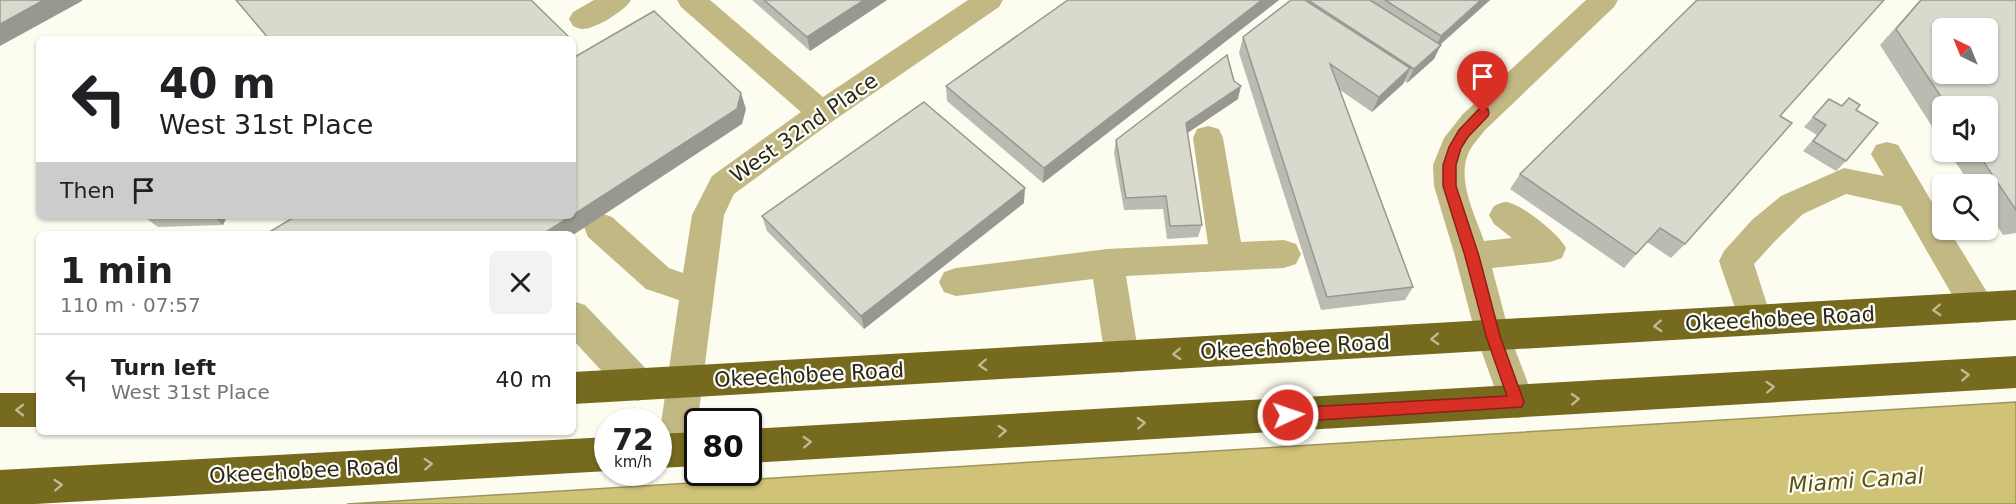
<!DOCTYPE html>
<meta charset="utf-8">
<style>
:root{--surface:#fff;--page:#f2f2f2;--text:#202124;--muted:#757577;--line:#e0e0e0}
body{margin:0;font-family:"DejaVu Sans",sans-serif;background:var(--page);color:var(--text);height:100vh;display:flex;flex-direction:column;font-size:22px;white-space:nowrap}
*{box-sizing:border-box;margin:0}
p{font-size:20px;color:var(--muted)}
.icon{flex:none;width:33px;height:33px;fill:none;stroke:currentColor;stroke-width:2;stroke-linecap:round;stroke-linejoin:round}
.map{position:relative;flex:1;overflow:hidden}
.sheet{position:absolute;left:36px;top:231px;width:540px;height:204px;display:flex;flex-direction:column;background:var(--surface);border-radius:9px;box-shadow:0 2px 4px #0004}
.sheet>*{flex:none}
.guide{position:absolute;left:36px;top:36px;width:540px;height:183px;border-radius:9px;box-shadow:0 2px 4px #0004;background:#fff;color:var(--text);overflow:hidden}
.needle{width:39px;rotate:317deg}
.fabs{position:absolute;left:1932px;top:18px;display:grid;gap:12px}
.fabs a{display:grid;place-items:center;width:66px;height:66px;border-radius:9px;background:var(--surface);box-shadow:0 2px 4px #0004;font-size:30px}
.speed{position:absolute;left:594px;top:408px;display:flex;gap:12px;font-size:30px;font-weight:700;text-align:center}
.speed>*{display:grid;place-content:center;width:78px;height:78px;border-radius:50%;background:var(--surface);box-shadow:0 2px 4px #0004;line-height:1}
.speed small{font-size:15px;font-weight:400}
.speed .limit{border:3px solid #111;border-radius:9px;background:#fff;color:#111}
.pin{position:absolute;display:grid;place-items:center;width:51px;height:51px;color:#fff;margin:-62px -26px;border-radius:50% 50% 50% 0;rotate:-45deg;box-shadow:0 0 6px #0007}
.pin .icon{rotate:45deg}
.me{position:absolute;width:66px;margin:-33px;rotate:87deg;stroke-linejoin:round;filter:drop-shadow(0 0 4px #0008)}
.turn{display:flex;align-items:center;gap:21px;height:126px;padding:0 24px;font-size:27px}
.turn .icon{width:78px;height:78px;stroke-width:2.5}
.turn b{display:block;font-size:42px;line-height:51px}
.then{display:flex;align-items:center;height:57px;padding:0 24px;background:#0003;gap:12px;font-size:22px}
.round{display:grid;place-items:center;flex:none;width:63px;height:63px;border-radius:9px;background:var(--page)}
.head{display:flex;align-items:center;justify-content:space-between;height:102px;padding:0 24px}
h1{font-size:36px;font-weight:800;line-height:45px}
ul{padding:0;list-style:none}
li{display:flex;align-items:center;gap:18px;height:90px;padding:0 24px;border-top:2px solid var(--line)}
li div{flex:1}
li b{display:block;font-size:22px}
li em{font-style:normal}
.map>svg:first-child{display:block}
.water{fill:#d0c377;stroke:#9d945e;stroke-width:1.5}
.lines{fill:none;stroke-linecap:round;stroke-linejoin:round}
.minor{fill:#c1b884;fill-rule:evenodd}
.highway{fill:#766a1f;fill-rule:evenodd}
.wall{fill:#bbbbb1}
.shaded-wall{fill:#999890}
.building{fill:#dad9ce;stroke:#999890;stroke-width:1.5;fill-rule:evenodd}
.oneway{stroke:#c0ba92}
.route{fill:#d93025;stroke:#8d1f18;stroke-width:1.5}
.labels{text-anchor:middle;stroke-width:4.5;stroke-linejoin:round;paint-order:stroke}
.street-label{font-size:21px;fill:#272622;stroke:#fdfcf0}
.water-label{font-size:22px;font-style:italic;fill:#5a5118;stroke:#fdfcf0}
</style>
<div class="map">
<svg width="2016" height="504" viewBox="0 0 2016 504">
<rect width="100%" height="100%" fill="#fdfcf0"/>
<polygon class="water" points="2016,402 2016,504 347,504"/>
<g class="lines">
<g class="minor">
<path d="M594 0H631C626 10 594 30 582 29 579 29 576 27 573 26L569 19 573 12Z"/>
<polygon points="677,0 710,0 823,97 968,0 1003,0 999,7 833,121 734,194 724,215 694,450 689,462 676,467 663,462 658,452 658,444 679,300 646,289 588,237 584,227 588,217 600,213 612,217 669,268 683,273 692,215 712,176 801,112 681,7"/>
<path d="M1586 0H1618L1614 7 1485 130C1479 138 1472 145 1468 154 1457 181 1475 215 1484 241L1512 238 1494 224 1489 215 1494 206C1498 204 1503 202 1507 202 1523 205 1560 235 1566 248L1562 258 1550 262 1492 268 1510 336 1535 402 1530 414 1517 418 1504 414 1476 336 1455 256 1434 186 1433 165 1444 138 1463 114Z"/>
<polygon points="1208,126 1219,129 1223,138 1241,242 1284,240 1296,244 1301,254 1296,264 1284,268 1126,276 1139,357 1134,368 1122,373 1110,368 1105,357 1093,279 956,296 944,292 939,282 944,272 956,268 1107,249 1208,244 1193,138 1197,129"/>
<polygon points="1887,142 1898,145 1942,219 1942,230 1949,230 1990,297 1995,308 1990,319 1978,323 1966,319 1901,206 1846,194 1803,214 1776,240 1754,264 1772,320 1767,331 1755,335 1743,331 1719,261 1724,251 1752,220 1781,196 1844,168 1884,176 1871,154 1876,145"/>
<polygon points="573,301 585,305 651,374 656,385 651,396 638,401 625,396 573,340"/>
</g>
<g class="highway">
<polygon points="2016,290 2016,320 573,404 573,372"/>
<polygon points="2016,356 2016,388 748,463 748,429"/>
<rect x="0" y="393" width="39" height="34"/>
<polygon points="698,432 698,466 658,468 658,434"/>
<polygon points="608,437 608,471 35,504 0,504 0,470"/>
</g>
</g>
<g class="wall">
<polygon points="752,0 887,0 810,51"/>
<polygon points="1068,0 1279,0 1043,183 947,101 946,86"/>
<polygon points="1291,0 1490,0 1440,45 1434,59 1407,83 1405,81 1403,84 1372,112 1340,90 1413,287 1405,300 1321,310 1239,53 1243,37"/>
<polygon points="1920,0 2016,0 2016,233 2003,235 1988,211 1988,184 1970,184 1949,152 1988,152 1988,106 1942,106 1942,142 1880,45"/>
<polygon points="1849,98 1856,110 1846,161 1836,171 1803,151 1817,135 1804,127 1829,99 1841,106"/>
<polygon points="1238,99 1187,133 1202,225 1198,237 1167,239 1163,209 1124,210 1114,153 1116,140"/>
<polygon points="1780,116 1685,244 1671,258 1647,242 1624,268 1510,189 1520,174"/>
<polygon points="1024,203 864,329 767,231 762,216"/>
<polygon points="130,216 227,216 223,225 158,227 147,219 133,219"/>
</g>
<g class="shaded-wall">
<polygon points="44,0 82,0 82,1 0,46 0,24"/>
<polygon points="864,0 887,0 810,51 807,37"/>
<polygon points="1262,0 1279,0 1043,183 1044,168"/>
<polygon points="1481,0 1490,0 1434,50 1441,36"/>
<polygon points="1441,45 1434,59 1407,83 1414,69"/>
<polygon points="1410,68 1403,84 1372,112 1379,97"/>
<polygon points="1241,86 1238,99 1183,136 1186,123"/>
<polygon points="741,93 746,109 742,124 573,235 543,234 571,216 573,216 573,215"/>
<polygon points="1025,188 1024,203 864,329 861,316"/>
<polygon points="213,216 227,216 223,225"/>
</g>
<g class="building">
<polygon points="0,0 44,0 0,24"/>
<polygon points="236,0 531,0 568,36 563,39 269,39"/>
<polygon points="764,0 864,0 807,37"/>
<polygon points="1068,0 1262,0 1044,168 946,86"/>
<polygon points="1291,0 1305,0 1410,68 1379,97 1330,64 1413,287 1327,297 1243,37"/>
<polygon points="1308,0 1370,0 1441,45 1414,69"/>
<polygon points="1385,0 1481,0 1441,36"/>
<polygon points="1697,0 1884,0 1780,116 1792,123 1685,244 1660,228 1636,254 1520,174"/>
<path d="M1921 0H2016V210L1977 152H1988V106H1947L1896 29ZM1942 28H1988V74H1942Z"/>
<polygon points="654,11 741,93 737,109 573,215 573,58"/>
<polygon points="1227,55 1234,81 1241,86 1186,123 1202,225 1170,226 1166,196 1126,198 1116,140"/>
<polygon points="1849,98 1860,105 1856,110 1878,123 1846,161 1813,141 1826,125 1813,117 1829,99 1842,106"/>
<polygon points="924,102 1025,188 861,316 762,216"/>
<polygon points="296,216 571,216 543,234 355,234 353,232 350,234 266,234"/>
</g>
<defs><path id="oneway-chevron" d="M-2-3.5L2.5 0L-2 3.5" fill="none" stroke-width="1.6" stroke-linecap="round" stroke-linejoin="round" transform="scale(1.5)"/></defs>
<g class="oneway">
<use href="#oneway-chevron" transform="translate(1937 310) rotate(177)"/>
<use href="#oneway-chevron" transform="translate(1658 326) rotate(177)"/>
<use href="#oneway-chevron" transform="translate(1435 339) rotate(177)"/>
<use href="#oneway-chevron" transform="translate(1177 354) rotate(177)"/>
<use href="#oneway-chevron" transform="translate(983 365) rotate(177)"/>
<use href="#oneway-chevron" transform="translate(1965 375) rotate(-3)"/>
<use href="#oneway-chevron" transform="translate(1770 387) rotate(-3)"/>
<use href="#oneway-chevron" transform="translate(1575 399) rotate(-3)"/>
<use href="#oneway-chevron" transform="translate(20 410) rotate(-180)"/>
<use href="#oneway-chevron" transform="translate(1141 423) rotate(-3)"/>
<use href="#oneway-chevron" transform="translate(1002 431) rotate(-3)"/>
<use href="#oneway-chevron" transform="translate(807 442) rotate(-3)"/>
<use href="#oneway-chevron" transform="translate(428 464) rotate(-3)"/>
<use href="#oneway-chevron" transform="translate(58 485) rotate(-3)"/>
</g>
<polygon class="route" points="1483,108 1488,109 1489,113 1488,116 1468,137 1461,148 1456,165 1456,186 1479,256 1500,336 1524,402 1522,407 1288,422 1283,420 1281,415 1283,410 1288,408 1507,396 1486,336 1465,256 1443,186 1443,165 1449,147 1459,130 1479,109"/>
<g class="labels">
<g class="street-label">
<text transform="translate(804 128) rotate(-35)" y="7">West 32nd Place</text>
<text transform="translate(1780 319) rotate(-3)" y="7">Okeechobee Road</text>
<text transform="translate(1295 347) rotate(-3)" y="7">Okeechobee Road</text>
<text transform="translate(809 375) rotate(-3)" y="7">Okeechobee Road</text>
<text transform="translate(304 471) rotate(-3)" y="7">Okeechobee Road</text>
</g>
<g class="water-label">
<text transform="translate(1856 480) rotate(-4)" y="8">Miami Canal</text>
</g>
</g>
</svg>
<div class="fabs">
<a><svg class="needle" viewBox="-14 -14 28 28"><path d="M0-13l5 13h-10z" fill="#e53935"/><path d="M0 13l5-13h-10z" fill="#757577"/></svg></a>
<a><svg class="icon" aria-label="sound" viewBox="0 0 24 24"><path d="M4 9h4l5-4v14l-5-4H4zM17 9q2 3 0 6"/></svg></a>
<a><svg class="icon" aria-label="search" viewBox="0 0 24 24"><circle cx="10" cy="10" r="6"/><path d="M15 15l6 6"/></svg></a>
</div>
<div class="speed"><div>72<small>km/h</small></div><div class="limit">80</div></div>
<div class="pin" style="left:1483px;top:113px;background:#d93025"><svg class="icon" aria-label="arrive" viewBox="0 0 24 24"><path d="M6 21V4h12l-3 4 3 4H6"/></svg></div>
<svg class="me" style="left:1288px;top:415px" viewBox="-20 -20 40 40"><circle r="17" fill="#d93025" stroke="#fff" stroke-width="3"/><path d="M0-11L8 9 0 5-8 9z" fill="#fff"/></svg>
<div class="guide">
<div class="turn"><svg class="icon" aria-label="left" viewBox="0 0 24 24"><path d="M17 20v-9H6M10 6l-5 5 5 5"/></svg><div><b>40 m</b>West 31st Place</div></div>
<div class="then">Then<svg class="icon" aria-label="arrive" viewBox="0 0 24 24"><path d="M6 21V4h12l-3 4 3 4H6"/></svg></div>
</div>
<section class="sheet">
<div class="head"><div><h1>1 min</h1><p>110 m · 07:57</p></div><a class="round"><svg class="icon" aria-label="close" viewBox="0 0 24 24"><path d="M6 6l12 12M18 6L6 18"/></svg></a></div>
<ul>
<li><svg class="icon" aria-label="left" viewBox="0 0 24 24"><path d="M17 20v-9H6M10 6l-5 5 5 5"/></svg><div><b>Turn left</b><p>West 31st Place</p></div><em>40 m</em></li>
</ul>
</section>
</div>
